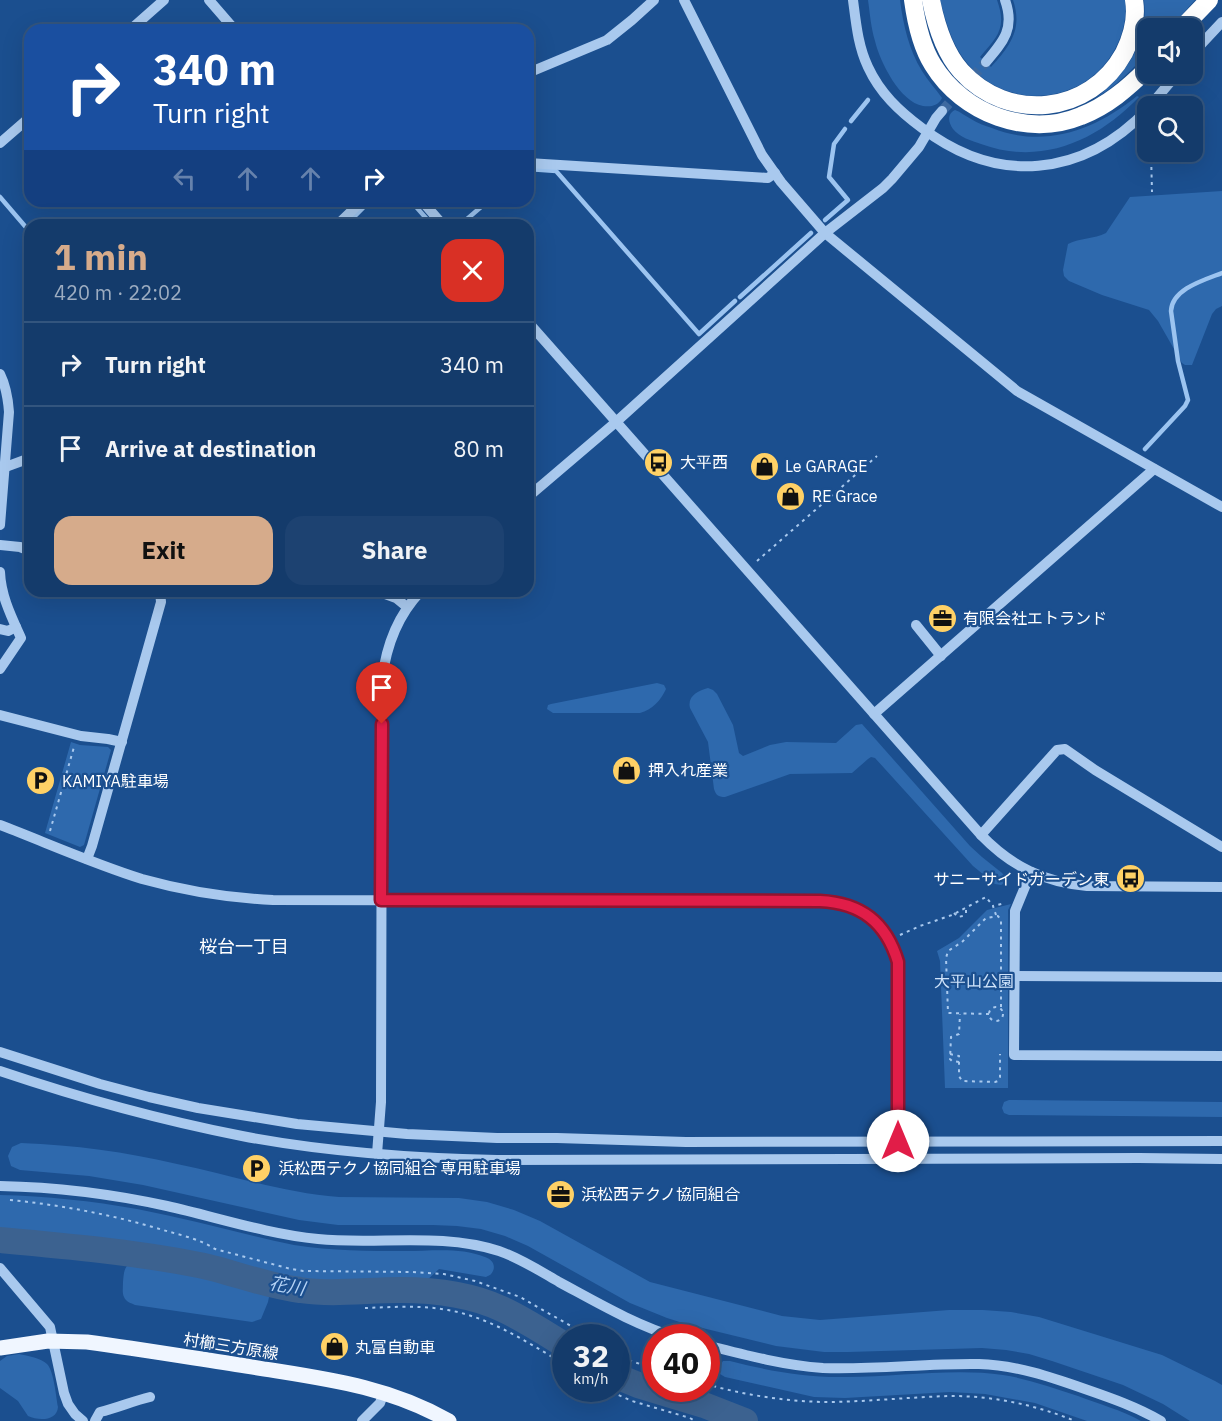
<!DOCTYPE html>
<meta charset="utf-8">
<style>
:root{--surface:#143b6b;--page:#1d4271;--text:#f1f3f6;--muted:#9dadc1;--line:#33557e;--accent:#d6ab8b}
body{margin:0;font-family:"IBM Plex Sans","Noto Sans JP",sans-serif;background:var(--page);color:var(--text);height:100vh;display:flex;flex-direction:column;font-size:22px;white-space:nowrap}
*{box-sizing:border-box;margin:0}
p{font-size:20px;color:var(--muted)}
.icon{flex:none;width:33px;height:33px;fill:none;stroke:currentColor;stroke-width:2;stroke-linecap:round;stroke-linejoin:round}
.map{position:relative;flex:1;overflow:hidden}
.details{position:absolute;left:24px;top:219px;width:510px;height:378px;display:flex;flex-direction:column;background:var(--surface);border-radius:18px;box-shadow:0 6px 24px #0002,0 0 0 2px var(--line)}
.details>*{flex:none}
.top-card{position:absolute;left:24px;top:24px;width:510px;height:183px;border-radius:18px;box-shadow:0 6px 24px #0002,0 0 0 2px var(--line);background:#1a4fa0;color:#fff;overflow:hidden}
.tools{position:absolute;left:1137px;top:18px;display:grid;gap:12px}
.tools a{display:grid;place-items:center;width:66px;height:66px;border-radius:12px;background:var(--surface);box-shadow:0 6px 24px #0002,0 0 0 2px var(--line);font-size:30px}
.speed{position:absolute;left:552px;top:1324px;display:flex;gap:12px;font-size:30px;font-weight:700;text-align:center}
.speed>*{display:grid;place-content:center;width:78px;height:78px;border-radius:50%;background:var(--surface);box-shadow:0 6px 24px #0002,0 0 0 2px var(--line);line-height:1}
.speed small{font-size:15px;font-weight:400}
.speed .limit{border:9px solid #d22;background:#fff;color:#111}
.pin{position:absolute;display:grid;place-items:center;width:51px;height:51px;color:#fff;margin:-62px -26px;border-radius:50% 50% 50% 0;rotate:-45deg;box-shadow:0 0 6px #0007}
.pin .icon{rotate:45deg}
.me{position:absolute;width:66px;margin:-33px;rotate:0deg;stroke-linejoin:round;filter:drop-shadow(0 0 4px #0008)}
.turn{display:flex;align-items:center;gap:21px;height:126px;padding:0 30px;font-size:27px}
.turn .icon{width:78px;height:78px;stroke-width:2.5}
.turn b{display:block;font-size:42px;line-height:51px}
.lanes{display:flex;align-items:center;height:57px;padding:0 30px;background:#0003;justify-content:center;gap:30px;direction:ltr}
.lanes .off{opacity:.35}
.round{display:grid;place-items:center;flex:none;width:63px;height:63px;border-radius:18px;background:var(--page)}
.summary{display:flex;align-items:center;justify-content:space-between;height:102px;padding:0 30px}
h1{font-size:36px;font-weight:700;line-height:45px;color:var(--accent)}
.button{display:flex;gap:12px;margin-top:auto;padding:12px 30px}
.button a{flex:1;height:69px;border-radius:18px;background:var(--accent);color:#111;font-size:24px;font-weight:700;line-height:69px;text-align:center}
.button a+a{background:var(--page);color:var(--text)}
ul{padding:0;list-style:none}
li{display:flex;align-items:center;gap:18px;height:84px;padding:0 30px;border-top:2px solid var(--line)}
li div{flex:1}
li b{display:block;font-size:22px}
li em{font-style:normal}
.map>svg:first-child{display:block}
.green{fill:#2e69ad}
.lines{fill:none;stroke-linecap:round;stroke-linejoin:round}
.stream{stroke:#9cc4f0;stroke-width:4.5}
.river{stroke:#3c6290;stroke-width:26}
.minor-tunnel{stroke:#3d69a0;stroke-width:10;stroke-dasharray:10 5;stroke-linecap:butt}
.path{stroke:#a9c9ee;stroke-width:2;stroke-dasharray:3 4.5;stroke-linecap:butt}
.minor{stroke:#a9c9ee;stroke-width:10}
.major{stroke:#f0f6ff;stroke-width:15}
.highway{stroke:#fff;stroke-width:18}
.route-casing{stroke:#92132f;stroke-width:15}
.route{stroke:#e11d48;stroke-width:10}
.labels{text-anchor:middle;stroke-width:4.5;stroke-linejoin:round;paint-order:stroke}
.poi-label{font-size:16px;fill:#fff;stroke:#1b4f8f;text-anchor:start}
.park-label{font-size:16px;fill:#cfe3fa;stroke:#1b4f8f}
.street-label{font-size:16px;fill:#fff;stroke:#1b4f8f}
.neighbourhood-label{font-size:18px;fill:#fff;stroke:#1b4f8f}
.water-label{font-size:18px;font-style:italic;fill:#b5d3f5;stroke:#1b4f8f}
</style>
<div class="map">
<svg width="1222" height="1421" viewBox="0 0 1222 1421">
<rect width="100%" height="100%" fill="#1b4f8f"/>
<g class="green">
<path d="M868 0H900C903 24 909 50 922 71 928 81 936 89 942 98 938 106 931 107 923 106 900 102 880 62 875 41 871 28 870 14 868 0Z"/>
<path d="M940 0H997C1007 28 998 36 980 57L991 67C1010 46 1023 29 1013 0H1125C1127 17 1123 34 1115 49 1085 105 1008 112 967 63 952 45 946 22 940 0Z"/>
<path d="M1144 0H1195L1170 28H1148L1147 53C1131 71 1116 86 1096 98 1126 74 1149 42 1144 0Z"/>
<path d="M1137 96 1139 97C1097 141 1041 166 981 144 972 141 959 137 953 129 948 122 947 114 955 110 961 112 965 116 971 119 977 123 985 126 992 128 1045 149 1095 130 1137 96Z"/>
<path d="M1222 191V306L1216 309 1212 314 1192 365H1185L1182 363 1158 321 1149 310 1102 295 1069 281 1064 276 1063 270 1068 244C1080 238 1094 239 1106 233L1130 197Z"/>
<path d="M657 683 664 685 666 689C661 700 652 710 640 713H553L547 709 548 705 551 704Z"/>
<path d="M708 688 713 690 717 694 733 725 739 753 743 756 770 745 786 742 836 743 856 725 862 724 970 846 982 857 1002 873 1006 878 1005 883 1001 885 995 884 973 866 875 758 871 757 868 759 852 773 790 774 725 797C718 797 716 795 714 789L708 742 690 708C687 696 698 691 708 688Z"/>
<polygon points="71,742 80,745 108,747 111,750 84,845 80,847 45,833"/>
<polygon points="1011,904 1008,910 1008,1088 945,1088 940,961 937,951 959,938 987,910"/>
<polygon points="1009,1100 1222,1102 1222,1117 1009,1115 1004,1113 1002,1108 1004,1102"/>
<path d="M21 1143C74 1145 126 1152 177 1164 231 1175 284 1193 339 1197L459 1198 487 1202 514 1210 540 1221 650 1282 782 1316 820 1320 949 1310H983L1011 1312 1039 1317 1162 1355 1215 1381 1222 1385V1421H1190L1163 1404 1123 1385 1052 1361 1029 1354 1006 1350 982 1348 848 1352H824L776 1346 686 1324 667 1318 630 1303 528 1246 505 1236 481 1229 457 1226 433 1225H338L299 1220 143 1185 89 1176 20 1170 11 1166 8 1156 12 1147Z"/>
<path d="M0 1195C46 1196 92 1201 137 1209 190 1219 242 1234 294 1245 332 1251 368 1251 406 1251 431 1251 461 1247 485 1257 491 1259 496 1264 493 1271 491 1275 490 1275 486 1277L439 1269 425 1282H420L329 1285 302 1283 182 1255 105 1243 0 1232Z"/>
<path d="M137 1262 198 1273 261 1289 266 1292 269 1297 268 1302 261 1319 252 1322 135 1305C131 1303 126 1302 124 1297 122 1293 123 1287 123 1282 124 1271 124 1263 137 1262Z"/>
<path d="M19 1354C28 1356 41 1358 47 1364 54 1371 56 1397 58 1407 57 1421 39 1421 28 1416L18 1401 0 1388V1361L7 1356Z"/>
<path d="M723 1361H730C769 1371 807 1378 847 1377 897 1377 954 1368 1003 1375 1029 1379 1053 1388 1078 1396 1099 1404 1121 1410 1141 1421H1087L1035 1403 985 1394 950 1392 845 1398 814 1397 725 1377 720 1374 719 1367Z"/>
</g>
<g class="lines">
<g class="stream">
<polyline points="851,121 868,100"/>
<polyline points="528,169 556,171 699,334 735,301"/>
<polyline points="0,197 30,232"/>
<polyline points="411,201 432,225"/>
<polyline points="825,220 848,200 829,177 834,144 845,129"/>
<polyline points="346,225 363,208"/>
<polyline points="460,225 488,201"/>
<polyline points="740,297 811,233"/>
<path d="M1145 449 1185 406 1188 400 1178 361 1171 311C1172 289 1204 280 1222 273"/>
</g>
<g class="river">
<path d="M0 1240C66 1246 133 1252 199 1265 233 1272 266 1286 300 1290 333 1295 367 1290 400 1290 436 1290 470 1294 502 1309 524 1319 545 1333 566 1346"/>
<polyline points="616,1376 638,1385 704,1405 745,1421"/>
</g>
<polyline class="minor-tunnel" points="942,111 986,62"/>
<g class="path">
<polyline points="1151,152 1152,192"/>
<polyline points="757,561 877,456"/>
<polyline points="50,831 74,747"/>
<polyline points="954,913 958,917 963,916 966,913 966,908"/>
<polyline points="996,915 993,906 1005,903"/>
<polyline points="900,935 920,926 952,915 986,897 993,906"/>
<circle cx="996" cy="1014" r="7"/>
<polyline points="989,1014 948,1013 946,958 948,951 962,942 986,918 998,916 1001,920 1001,1008"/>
<polyline points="950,1054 959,1056 959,1076 962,1081 995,1082 998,1081 1000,1077 1000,1054"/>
<polyline points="959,1062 952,1061 950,1059 951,1037 959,1034 960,1014"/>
<path d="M10 1200C62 1205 113 1215 163 1230 180 1235 200 1239 215 1249L291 1269 303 1271 412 1272 444 1274 475 1281 520 1297 592 1338"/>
<path d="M365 1308C392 1307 421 1305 448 1310 492 1318 528 1343 566 1365"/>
<polyline points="616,1353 631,1361 656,1369"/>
<path d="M706 1384C744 1395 784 1401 823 1402 866 1402 909 1397 951 1396 994 1396 1036 1405 1075 1421"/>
<polyline points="605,1389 632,1401 690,1418 695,1421"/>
</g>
<g class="minor">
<polyline points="209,0 235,30"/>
<polyline points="684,0 762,155 781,182 825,233 1017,391 1222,507"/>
<path d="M853 0C856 23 858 46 868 67 880 93 899 111 922 128 997 185 1082 178 1148 109"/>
<polyline points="130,30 164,0"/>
<polyline points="1192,54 1222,22"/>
<path d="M986 62C1004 41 1015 28 1005 0"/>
<polyline points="528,73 607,40 632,20 654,0"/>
<polyline points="1150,106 1177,74"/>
<polyline points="0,143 30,117"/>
<polyline points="528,163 768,178 775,173"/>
<polyline points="422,201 443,225"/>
<polyline points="337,225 362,201"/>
<path d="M528 322 981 835C1012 867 1044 882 1087 886L1222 887"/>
<path d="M0 374C6 386 8 398 9 412L0 525"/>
<polyline points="0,469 30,458"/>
<polyline points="528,497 616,422 825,233 883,188 892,179 919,147 936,118 942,111"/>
<polyline points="0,545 20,547 30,551"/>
<path d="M0 572C1 596 11 616 21 638L0 669"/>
<polyline points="128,591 158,591"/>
<polyline points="377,591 396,598 407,607"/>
<polyline points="916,625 941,656"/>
<polyline points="0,629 8,631 16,627"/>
<polyline points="874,714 1154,469"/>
<polyline points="0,715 81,736 108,739 122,742"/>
<path d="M0 825C47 843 94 864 142 879 185 891 229 898 273 900L820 901C866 902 895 929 899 975L898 1141"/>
<polyline points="981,835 1057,750 1065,749 1095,770 1222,847"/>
<polyline points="87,859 92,846 161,602 160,591"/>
<polyline points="1031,872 1015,911 1014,1055 1222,1056"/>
<polyline points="1014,976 1222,977"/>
<polyline points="0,1052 100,1084 149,1097 198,1108 297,1124 407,1134 497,1138 557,1138 686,1142 1222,1141"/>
<path d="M0 1071C80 1098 160 1120 242 1136 326 1152 412 1158 497 1160L1139 1158 1222 1159"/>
<path d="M377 1154 381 1102 382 680C386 646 397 616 421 591"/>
<path d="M0 1186C56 1187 112 1194 167 1206 216 1217 267 1234 318 1239 377 1245 441 1232 499 1251 520 1258 540 1271 559 1282 598 1303 635 1325 678 1338"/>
<polyline points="0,1268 50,1327 64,1393 68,1404 75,1414 83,1421"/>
<path d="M706 1345C745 1355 783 1365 823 1368 875 1370 927 1363 979 1364 1016 1365 1051 1377 1085 1389 1111 1398 1137 1407 1161 1421"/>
<path d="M95 1421 100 1412C117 1408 133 1401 150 1397"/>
<polyline points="362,1421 380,1403 384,1392"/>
</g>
<path class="major" d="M0 1348 48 1341 87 1342C140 1349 193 1358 246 1366 318 1378 384 1384 449 1421"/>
<g class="highway">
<path d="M913 0C916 22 921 46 933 65 963 114 1028 138 1081 116 1107 106 1128 88 1148 68"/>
<path d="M931 0C936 25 944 52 961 71 1008 123 1090 115 1124 53 1132 37 1137 18 1134 0"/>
<polyline points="1182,28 1209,0"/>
</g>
</g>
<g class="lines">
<defs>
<path id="route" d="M382 724 381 900 820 901C861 903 886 922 898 962V1141"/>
</defs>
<use href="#route" class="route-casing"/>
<use href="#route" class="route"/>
</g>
<defs>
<symbol id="bus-disc" viewBox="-11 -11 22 22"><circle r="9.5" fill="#ffd166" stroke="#1b4f8f"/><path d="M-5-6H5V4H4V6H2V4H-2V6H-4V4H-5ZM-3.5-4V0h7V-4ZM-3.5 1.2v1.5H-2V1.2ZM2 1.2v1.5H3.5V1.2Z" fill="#111"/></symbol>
<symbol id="shop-disc" viewBox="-11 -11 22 22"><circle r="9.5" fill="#ffd166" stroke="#1b4f8f"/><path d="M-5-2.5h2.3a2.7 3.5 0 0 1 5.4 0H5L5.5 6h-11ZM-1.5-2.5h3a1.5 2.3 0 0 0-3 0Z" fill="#111"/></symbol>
<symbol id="office-disc" viewBox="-11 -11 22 22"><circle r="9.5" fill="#ffd166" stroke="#1b4f8f"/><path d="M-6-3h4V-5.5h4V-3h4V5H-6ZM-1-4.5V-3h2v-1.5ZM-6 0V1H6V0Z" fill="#111"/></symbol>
<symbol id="parking-disc" viewBox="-11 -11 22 22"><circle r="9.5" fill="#ffd166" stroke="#1b4f8f"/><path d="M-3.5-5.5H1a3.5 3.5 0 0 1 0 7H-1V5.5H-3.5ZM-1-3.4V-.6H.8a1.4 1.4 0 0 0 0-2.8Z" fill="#111"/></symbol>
</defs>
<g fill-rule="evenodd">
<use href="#bus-disc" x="642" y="446" width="33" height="33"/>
<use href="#shop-disc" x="748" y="450" width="33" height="33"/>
<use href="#shop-disc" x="774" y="480" width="33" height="33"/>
<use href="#office-disc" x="926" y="602" width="33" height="33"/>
<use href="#shop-disc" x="610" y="754" width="33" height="33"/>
<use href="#parking-disc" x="24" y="764" width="33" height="33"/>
<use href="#bus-disc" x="1114" y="862" width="33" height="33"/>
<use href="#parking-disc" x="240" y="1152" width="33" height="33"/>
<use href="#office-disc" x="544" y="1178" width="33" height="33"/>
<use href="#shop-disc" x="318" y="1330" width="33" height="33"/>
</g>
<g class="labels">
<g class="poi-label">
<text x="680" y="468">大平西</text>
<text x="785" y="472">Le GARAGE</text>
<text x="812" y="502">RE Grace</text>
<text x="963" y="624">有限会社エトランド</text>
<text x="648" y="776">押入れ産業</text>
<text x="62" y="787">KAMIYA駐車場</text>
<text x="1109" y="885" text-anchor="end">サニーサイドガーデン東</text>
<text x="278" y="1174">浜松西テクノ協同組合 専用駐車場</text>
<text x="581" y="1200">浜松西テクノ協同組合</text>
<text x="355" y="1353">丸富自動車</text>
</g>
<g class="park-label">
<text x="974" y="987">大平山公園</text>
</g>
<g class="street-label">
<text transform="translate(231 1346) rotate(9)" y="6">村櫛三方原線</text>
</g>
<g class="neighbourhood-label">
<text x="244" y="953">桜台一丁目</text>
</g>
<g class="water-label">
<text transform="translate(287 1286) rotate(10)" y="6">花川</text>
</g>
</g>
</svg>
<div class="tools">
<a><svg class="icon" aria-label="sound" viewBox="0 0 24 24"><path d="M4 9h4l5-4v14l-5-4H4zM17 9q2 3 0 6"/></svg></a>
<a><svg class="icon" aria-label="search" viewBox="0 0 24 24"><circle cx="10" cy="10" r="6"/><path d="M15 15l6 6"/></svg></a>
</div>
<div class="speed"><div>32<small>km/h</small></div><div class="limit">40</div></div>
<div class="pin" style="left:382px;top:724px;background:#d93025"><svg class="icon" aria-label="arrive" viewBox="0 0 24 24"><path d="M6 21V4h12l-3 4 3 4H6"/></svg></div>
<svg class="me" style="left:898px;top:1141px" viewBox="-20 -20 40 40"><circle r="19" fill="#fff"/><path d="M0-13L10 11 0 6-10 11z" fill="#e11d48"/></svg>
<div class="top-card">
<div class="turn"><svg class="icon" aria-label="right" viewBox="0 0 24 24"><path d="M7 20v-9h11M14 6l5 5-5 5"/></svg><div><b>340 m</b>Turn right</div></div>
<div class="lanes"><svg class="icon off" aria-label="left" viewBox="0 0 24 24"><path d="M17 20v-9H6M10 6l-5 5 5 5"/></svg><svg class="icon off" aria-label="ahead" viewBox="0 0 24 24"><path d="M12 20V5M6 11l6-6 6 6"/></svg><svg class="icon off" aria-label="ahead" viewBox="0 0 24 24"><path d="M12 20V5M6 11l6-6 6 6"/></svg><svg class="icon" aria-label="right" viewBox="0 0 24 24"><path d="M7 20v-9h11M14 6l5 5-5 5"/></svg></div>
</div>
<section class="details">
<div class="summary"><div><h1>1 min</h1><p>420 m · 22:02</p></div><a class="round" style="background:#d93025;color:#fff"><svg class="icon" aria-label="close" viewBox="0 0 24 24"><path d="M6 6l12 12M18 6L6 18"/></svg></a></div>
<ul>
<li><svg class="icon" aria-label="right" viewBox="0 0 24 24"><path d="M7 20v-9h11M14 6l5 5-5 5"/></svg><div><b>Turn right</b></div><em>340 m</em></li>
<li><svg class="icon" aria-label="arrive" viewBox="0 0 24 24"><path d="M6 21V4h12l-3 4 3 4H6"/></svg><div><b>Arrive at destination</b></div><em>80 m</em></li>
</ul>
<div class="button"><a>Exit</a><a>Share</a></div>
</section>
</div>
